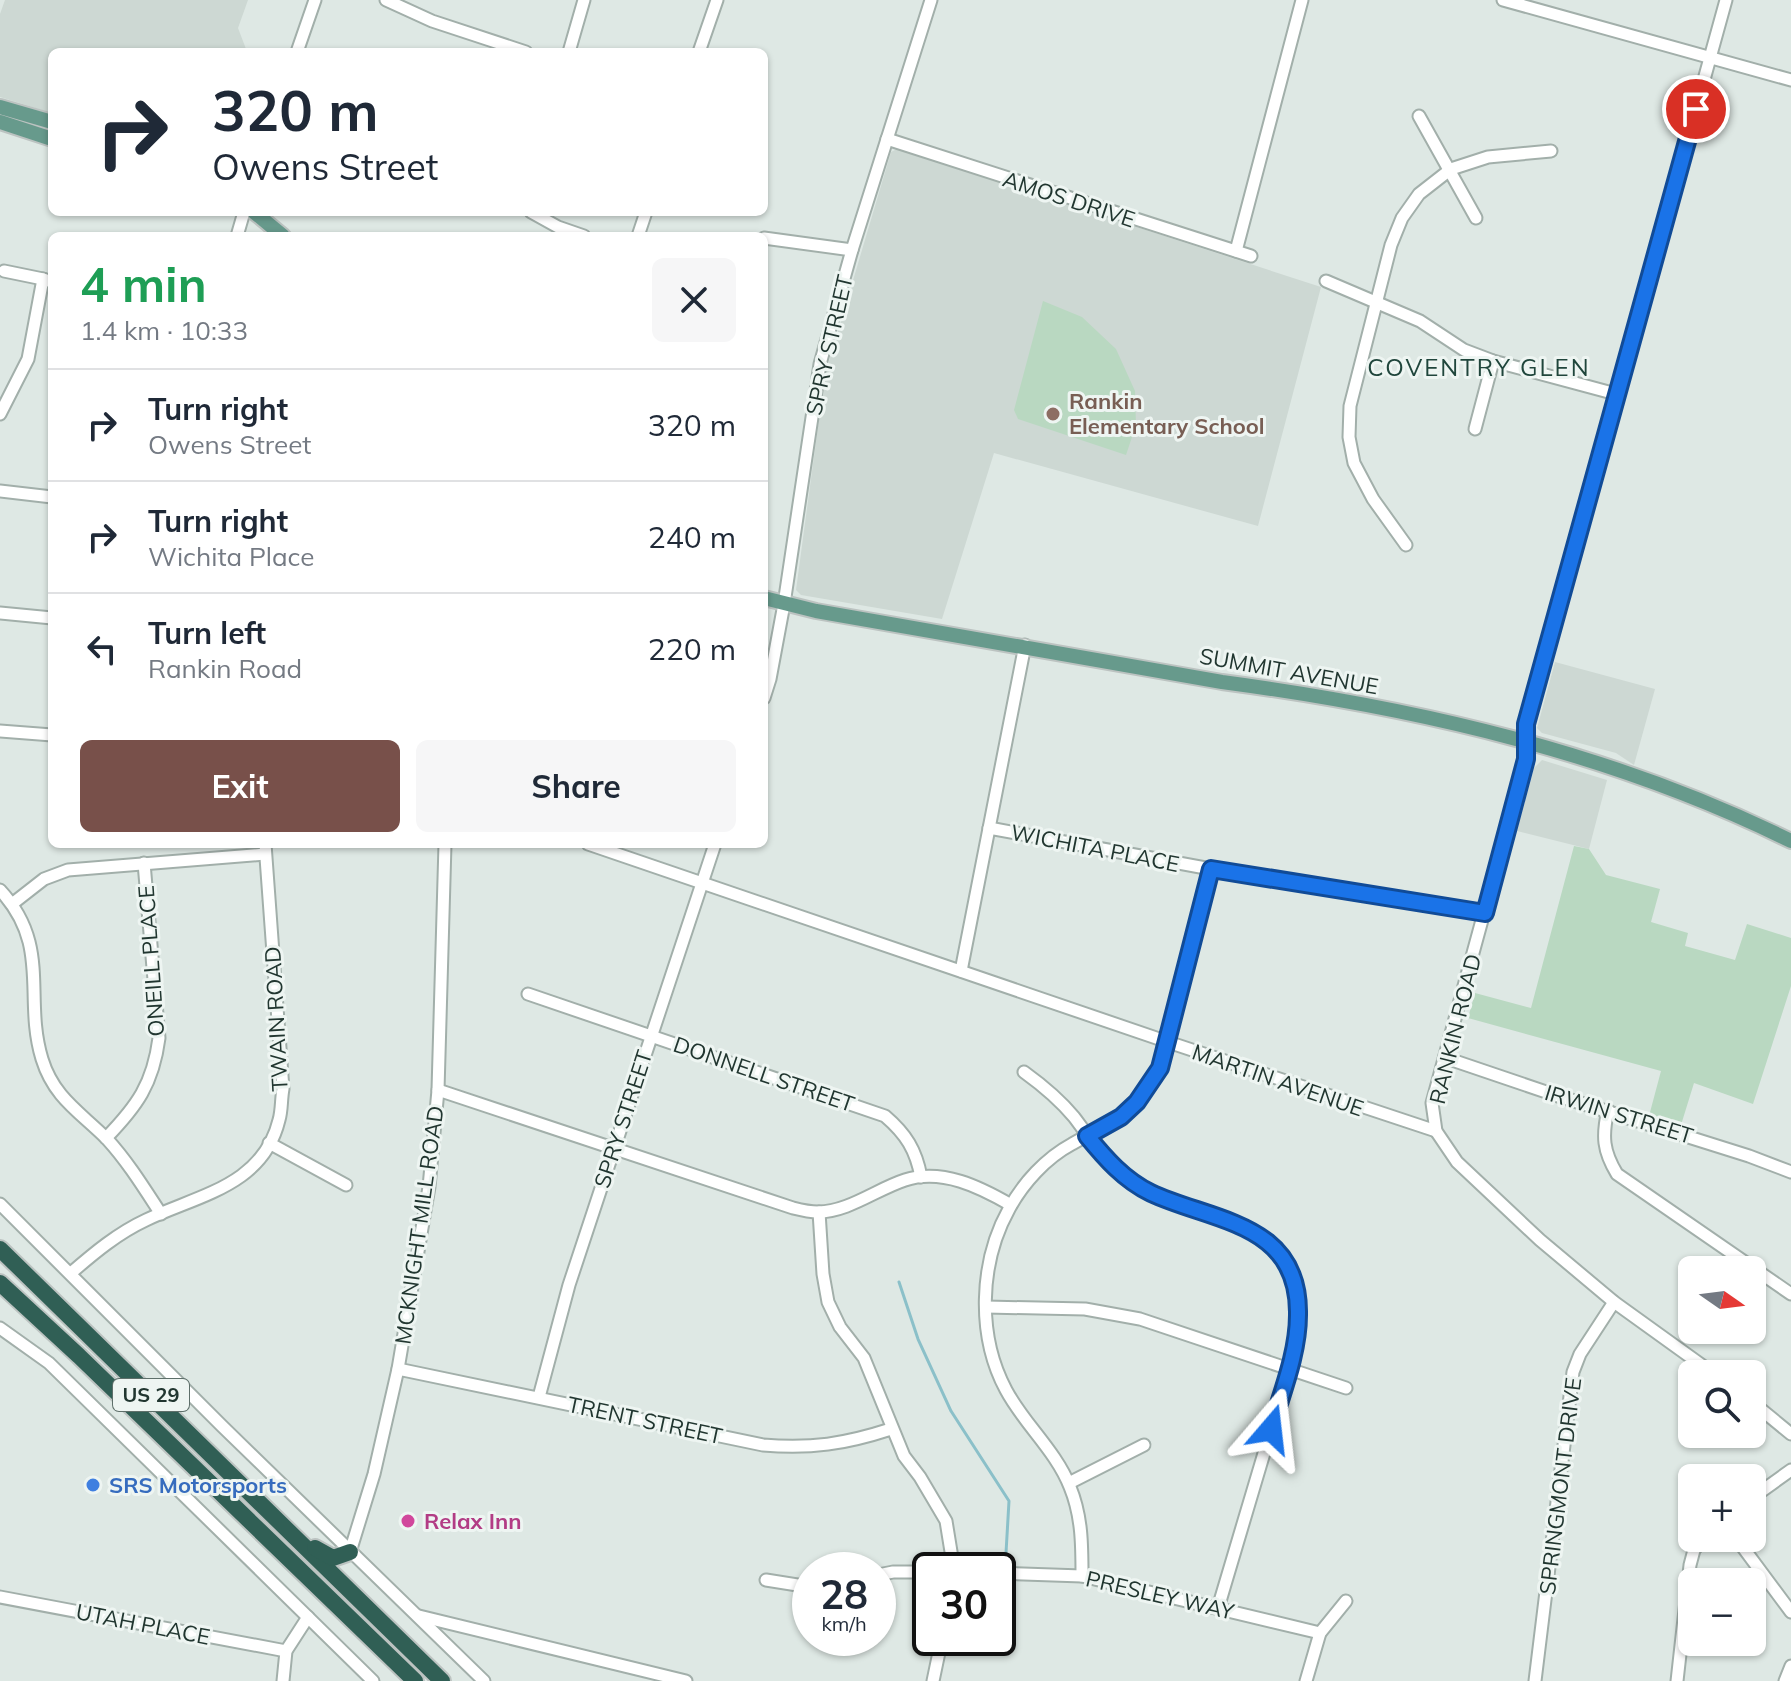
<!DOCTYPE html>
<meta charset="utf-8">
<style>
:root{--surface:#fff;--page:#f6f6f7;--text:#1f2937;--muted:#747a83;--line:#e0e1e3;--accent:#78504a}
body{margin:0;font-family:Mulish,sans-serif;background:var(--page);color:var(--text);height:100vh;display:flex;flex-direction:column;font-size:30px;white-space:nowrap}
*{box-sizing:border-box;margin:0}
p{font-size:26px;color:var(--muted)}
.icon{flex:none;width:44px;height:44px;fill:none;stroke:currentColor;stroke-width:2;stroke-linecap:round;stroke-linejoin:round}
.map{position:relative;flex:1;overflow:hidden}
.sheet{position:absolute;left:48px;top:232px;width:720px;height:616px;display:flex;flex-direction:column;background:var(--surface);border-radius:12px;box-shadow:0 2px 6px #0004}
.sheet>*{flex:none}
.hud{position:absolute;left:48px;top:48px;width:720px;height:168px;border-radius:12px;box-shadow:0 2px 6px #0004;background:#fff;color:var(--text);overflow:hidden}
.needle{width:52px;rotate:104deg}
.buttons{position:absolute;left:1678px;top:1256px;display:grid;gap:16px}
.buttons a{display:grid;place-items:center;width:88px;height:88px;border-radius:12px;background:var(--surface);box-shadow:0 2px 6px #0004;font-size:40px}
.speed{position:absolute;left:792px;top:1552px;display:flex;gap:16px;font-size:40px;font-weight:700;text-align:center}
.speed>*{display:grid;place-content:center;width:104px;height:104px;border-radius:50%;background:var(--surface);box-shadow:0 2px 6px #0004;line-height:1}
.speed small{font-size:20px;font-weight:400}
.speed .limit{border:4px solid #111;border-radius:12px;background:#fff;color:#111}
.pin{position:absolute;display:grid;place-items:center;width:68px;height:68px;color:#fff;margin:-34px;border:4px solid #fff;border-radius:50%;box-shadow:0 2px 8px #0007}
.me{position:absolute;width:88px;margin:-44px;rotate:17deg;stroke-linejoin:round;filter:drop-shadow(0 0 6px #0008)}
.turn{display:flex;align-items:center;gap:28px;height:168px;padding:0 32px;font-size:36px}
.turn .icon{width:104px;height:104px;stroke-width:2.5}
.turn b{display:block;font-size:56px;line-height:68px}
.round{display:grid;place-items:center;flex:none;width:84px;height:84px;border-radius:12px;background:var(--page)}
.head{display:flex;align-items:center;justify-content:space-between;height:136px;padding:0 32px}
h1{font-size:48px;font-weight:700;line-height:60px;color:#1e9e55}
.button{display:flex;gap:16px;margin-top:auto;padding:16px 32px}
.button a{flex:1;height:92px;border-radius:12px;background:var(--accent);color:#fff;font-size:32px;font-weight:700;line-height:92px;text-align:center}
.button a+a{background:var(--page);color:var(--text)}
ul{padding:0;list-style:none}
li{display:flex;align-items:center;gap:24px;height:112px;padding:0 32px;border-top:2px solid var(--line)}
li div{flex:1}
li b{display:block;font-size:30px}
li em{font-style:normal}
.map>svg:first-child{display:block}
.built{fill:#cdd8d3}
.green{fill:#b9d8c1}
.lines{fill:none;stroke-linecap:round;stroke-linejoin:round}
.stream{stroke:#8bc0c9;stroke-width:3}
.minor-casing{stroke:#a2afaa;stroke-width:15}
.major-casing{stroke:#bcc3c1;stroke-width:18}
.highway-casing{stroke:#bcc3c1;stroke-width:20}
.minor{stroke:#fff;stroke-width:11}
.major{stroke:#679a8c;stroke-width:14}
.highway{stroke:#305f55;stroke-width:16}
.route-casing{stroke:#114b97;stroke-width:20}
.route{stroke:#1a73e8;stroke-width:14}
.education-dot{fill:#8d6e63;stroke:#eef5f2;stroke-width:3}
.shop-dot{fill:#3f7fe0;stroke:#eef5f2;stroke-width:3}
.hotel-dot{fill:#d1479c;stroke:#eef5f2;stroke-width:3}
.labels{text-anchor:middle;stroke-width:6;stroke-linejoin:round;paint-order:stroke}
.shield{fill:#eef5f2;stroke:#5e6f6a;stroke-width:2}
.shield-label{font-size:20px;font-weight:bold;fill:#213630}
.street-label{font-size:22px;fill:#213630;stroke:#eef5f2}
.education-label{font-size:22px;font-weight:bold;fill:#785e54;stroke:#eef5f2;text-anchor:start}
.shop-label{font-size:22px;font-weight:bold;fill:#366cbe;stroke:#eef5f2;text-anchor:start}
.hotel-label{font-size:22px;font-weight:bold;fill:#b23c85;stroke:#eef5f2;text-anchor:start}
.neighbourhood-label{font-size:24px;letter-spacing:2px;fill:#20463c;stroke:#eef5f2}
</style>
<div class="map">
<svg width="1791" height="1681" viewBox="0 0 1791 1681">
<rect width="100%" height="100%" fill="#dee8e4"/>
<g class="built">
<polygon points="5,0 248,0 238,28 246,49 255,52 52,52 52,113 0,97 0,14"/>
<polygon points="897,149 1321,287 1258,526 994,453 942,619 801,595 796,590 825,375 891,152"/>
<polygon points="1555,662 1655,689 1634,765 1616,753 1542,733 1537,728"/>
<polygon points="1542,760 1607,780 1589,849 1517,831 1534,768"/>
</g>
<g class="green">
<polygon points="1043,301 1082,317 1116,349 1135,391 1136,425 1126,455 1018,419 1014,410"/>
<polygon points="1574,846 1589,849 1606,875 1660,889 1651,922 1688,933 1685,946 1735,960 1747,924 1791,938 1791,986 1753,1104 1694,1083 1681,1125 1649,1116 1661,1071 1468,1018 1475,993 1531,1008"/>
</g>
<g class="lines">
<polyline class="stream" points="899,1282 918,1339 951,1411 1009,1501 1006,1553"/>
<defs>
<g id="minor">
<polyline points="386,0 432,21 526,52"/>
<polyline points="1503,0 1791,80"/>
<polyline points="297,52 315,0"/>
<polyline points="569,52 584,0"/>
<polyline points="699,52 717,0"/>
<polyline points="1419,116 1476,218"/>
<polyline points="887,139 1251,256"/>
<polyline points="531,212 558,227 584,236"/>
<polyline points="237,236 244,212"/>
<polyline points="638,236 646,212"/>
<polyline points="764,238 852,250"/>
<polyline points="1236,251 1302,0"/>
<polyline points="4,271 43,279"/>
<polyline points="1326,281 1420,321 1464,350 1493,361 1616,394"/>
<polyline points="0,414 28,359 43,279 52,282"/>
<polyline points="1475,429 1493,361"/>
<polyline points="0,491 52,497"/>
<polyline points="1406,545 1373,499 1354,463 1349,437 1350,406 1391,245 1402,218 1419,194 1451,169 1488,157 1551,151"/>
<polyline points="0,613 52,618"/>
<polyline points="764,698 770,679 784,604 820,364 852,250 931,0"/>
<polyline points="0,731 52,735"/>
<polyline points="989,828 1211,869 1485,913"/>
<polyline points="588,844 1168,1042 1436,1131"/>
<path d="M0 890C52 946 23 997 42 1059 54 1098 80 1112 107 1139 128 1162 144 1188 161 1214"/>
<polyline points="12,904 44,879 68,870 265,854"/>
<polyline points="961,971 1025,645"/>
<path d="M528 994 885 1116C906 1134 916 1150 921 1177"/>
<polyline points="1446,1058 1555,1095 1749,1156 1791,1172"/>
<path d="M1024 1072C1042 1085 1059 1099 1074 1117 1090 1138 1104 1161 1126 1177 1150 1196 1181 1203 1210 1213 1297 1242 1307 1284 1289 1369L1218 1608"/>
<path d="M438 1090 793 1208C801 1210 810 1212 818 1212 848 1212 877 1189 905 1180 942 1168 980 1187 1011 1205"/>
<path d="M1608 1110C1602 1136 1603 1151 1617 1174L1791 1294"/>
<path d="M106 1138C137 1106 153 1084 159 1038L144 863"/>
<polyline points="269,1143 346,1185"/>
<polyline points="0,1204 222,1426 484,1681"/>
<polyline points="819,1212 823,1274 828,1302 840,1327 864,1358 904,1456 920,1477 946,1521 954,1570"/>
<path d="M71 1273C94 1253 118 1233 146 1220 198 1195 263 1186 279 1120 282 1110 281 1099 283 1089L265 844"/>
<polyline points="986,1307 1085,1309 1140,1319 1346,1388"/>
<polyline points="0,1328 49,1363 373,1681"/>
<path d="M398 1369 763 1445C811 1449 845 1444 891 1429"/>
<polyline points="1714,1374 1614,1302 1540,1240 1457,1162 1436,1131 1432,1103 1526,759 1526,724 1726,0"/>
<polyline points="539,1397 569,1285 715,844"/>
<polyline points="1752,1402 1791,1434"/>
<polyline points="1069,1483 1144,1445"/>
<polyline points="1752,1498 1791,1470"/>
<polyline points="1736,1538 1791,1612"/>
<polyline points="350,1552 374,1474 398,1369 429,1187 438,1090 445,844"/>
<polyline points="998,1573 1082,1576 1320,1633"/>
<polyline points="878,1575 893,1572 930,1572"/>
<path d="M1082 1576C1082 1545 1082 1516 1070 1487 1056 1451 1024 1424 1006 1390 977 1336 979 1263 1009 1209 1023 1183 1046 1158 1072 1144 1094 1131 1120 1121 1138 1101 1154 1084 1161 1065 1168 1042L1211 869"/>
<polyline points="766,1580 810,1587"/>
<polyline points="0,1597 286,1651"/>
<polyline points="419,1616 686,1681"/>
<polyline points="283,1681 286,1651 308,1617"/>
<polyline points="933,1681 942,1638"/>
<polyline points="1306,1681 1320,1633 1346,1601"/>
<polyline points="1535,1681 1573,1372 1580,1354 1614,1302"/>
<polyline points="1677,1681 1690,1565 1694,1550 1704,1538"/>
<polyline points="1785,1681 1791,1666"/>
</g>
<g id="major">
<polyline points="0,107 52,122"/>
<polyline points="0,122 52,139"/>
<polyline points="254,212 283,236"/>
<path d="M764 598 816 611 1222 682C1418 708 1613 753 1791 841"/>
</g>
<g id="highway">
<polyline points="0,1249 442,1681"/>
<polyline points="0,1283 79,1356 415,1681"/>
<polyline points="315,1548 333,1558 350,1552"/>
</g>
</defs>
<use href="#minor" class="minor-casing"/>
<use href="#major" class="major-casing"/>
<use href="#highway" class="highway-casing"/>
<use href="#minor" class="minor"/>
<use href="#major" class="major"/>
<use href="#highway" class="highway"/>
</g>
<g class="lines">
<defs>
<path id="route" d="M1271 1429C1282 1392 1298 1353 1298 1315 1300 1222 1213 1222 1151 1193 1124 1180 1105 1158 1087 1136L1121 1117 1137 1102 1160 1068 1211 869 1485 913 1526 759V724L1696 109"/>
</defs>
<use href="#route" class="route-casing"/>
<use href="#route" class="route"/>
</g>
<circle class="education-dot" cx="1053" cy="414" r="8"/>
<circle class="shop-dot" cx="93" cy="1485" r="8"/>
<circle class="hotel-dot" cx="408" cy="1521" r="8"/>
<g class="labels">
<rect class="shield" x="113" y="1379" width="76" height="32" rx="6"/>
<g class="shield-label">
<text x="151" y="1402">US 29</text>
</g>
<g class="street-label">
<text transform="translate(1069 199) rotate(18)" y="8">AMOS DRIVE</text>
<text transform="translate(829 345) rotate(-77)" y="8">SPRY STREET</text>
<text transform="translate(1289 671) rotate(10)" y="8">SUMMIT AVENUE</text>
<text transform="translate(1095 848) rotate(11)" y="8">WICHITA PLACE</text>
<text transform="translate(151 961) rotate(-94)" y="8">ONEILL PLACE</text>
<text transform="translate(276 1019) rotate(-93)" y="8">TWAIN ROAD</text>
<text transform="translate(1455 1029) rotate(-76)" y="8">RANKIN ROAD</text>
<text transform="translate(764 1074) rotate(19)" y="8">DONNELL STREET</text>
<text transform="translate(1278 1080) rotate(19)" y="8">MARTIN AVENUE</text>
<text transform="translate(1619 1114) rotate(17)" y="8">IRWIN STREET</text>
<text transform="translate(623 1119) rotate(-72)" y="8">SPRY STREET</text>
<text transform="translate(419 1225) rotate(-82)" y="8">MCKNIGHT MILL ROAD</text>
<text transform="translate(645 1420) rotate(12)" y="8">TRENT STREET</text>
<text transform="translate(1560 1486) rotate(-83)" y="8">SPRINGMONT DRIVE</text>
<text transform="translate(1160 1595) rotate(13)" y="8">PRESLEY WAY</text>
<text transform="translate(143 1624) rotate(11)" y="8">UTAH PLACE</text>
</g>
<g class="education-label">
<text x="1069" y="409">Rankin<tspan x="1069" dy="25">Elementary School</tspan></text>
</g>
<g class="shop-label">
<text x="109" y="1493">SRS Motorsports</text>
</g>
<g class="hotel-label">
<text x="424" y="1529">Relax Inn</text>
</g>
<g class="neighbourhood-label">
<text x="1479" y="376">COVENTRY GLEN</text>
</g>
</g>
</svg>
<div class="buttons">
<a><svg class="needle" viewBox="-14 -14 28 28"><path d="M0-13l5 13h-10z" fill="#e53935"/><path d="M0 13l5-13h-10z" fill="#747a83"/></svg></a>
<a><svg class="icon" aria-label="search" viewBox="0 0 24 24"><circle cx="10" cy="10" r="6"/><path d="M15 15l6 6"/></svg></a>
<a>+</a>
<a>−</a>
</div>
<div class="speed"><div>28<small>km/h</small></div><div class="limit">30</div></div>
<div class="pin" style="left:1696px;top:109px;background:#d93025"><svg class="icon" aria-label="arrive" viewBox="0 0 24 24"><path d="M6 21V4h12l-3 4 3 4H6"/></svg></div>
<svg class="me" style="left:1271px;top:1429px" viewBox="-20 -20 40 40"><path d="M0-17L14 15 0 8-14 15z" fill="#1a73e8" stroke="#fff" stroke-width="4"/></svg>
<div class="hud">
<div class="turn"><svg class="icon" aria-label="right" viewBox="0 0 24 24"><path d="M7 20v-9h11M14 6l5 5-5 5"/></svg><div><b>320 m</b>Owens Street</div></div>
</div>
<section class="sheet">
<div class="head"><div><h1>4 min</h1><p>1.4 km · 10:33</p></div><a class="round"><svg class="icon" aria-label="close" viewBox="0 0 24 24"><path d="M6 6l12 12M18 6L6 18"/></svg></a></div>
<ul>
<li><svg class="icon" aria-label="right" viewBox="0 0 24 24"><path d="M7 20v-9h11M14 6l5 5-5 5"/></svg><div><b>Turn right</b><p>Owens Street</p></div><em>320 m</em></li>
<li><svg class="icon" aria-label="right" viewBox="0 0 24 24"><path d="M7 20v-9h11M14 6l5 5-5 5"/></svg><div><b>Turn right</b><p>Wichita Place</p></div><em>240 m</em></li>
<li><svg class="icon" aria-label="left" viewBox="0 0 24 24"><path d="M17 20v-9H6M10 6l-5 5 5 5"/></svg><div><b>Turn left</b><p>Rankin Road</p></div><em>220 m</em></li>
</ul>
<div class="button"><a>Exit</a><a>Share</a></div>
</section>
</div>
